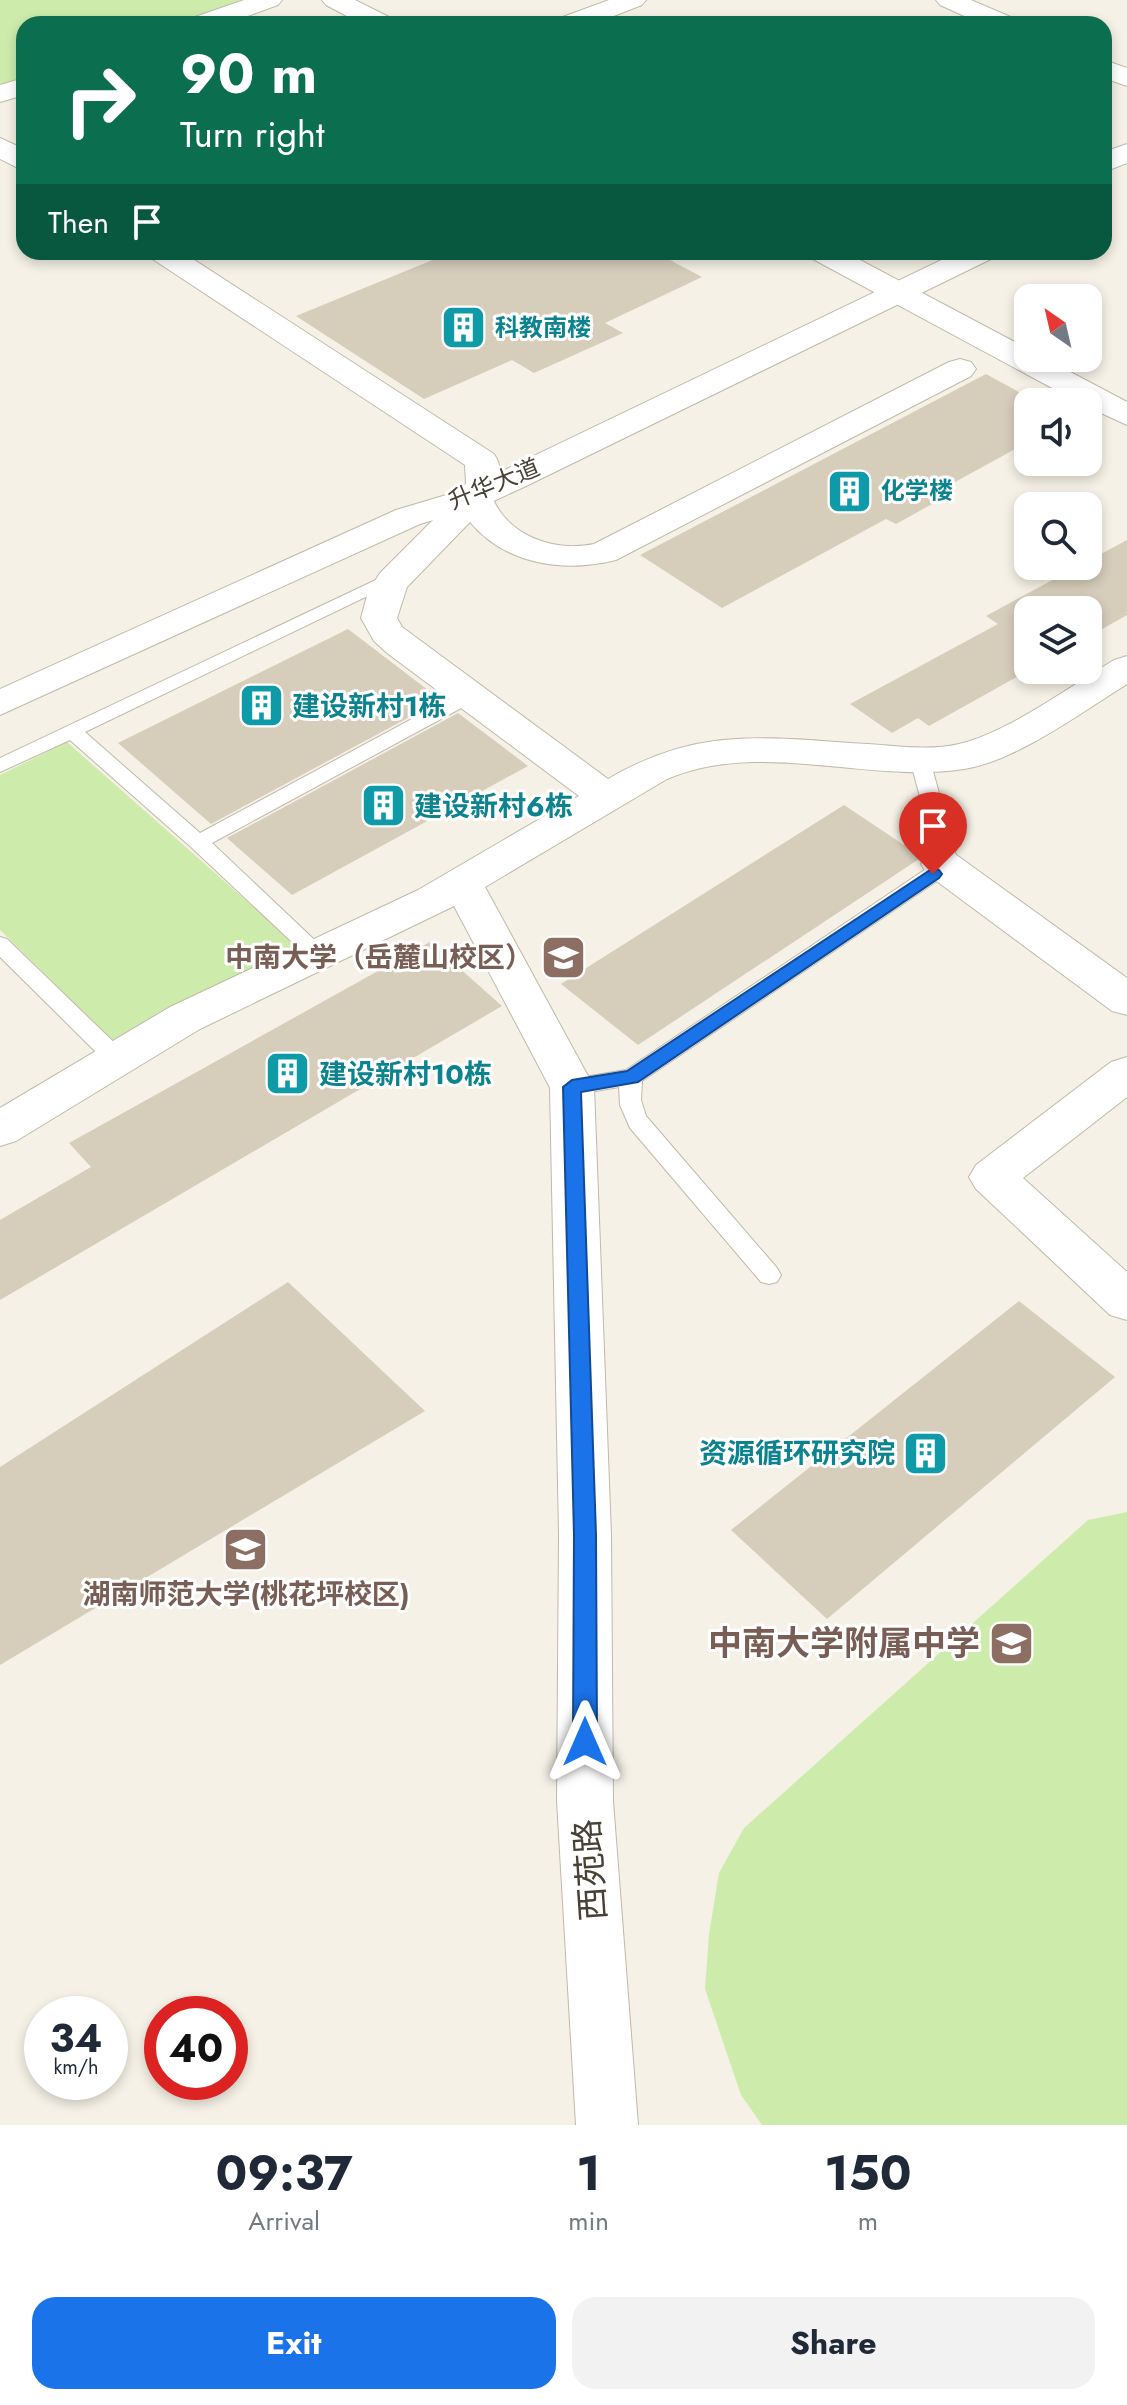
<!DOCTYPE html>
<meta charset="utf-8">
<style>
:root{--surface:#fff;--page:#f2f2f3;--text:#1f2937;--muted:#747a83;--accent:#1a73e8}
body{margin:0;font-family:Jost,"Noto Sans SC",sans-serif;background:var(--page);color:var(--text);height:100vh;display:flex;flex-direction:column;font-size:30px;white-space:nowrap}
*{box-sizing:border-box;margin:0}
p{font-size:26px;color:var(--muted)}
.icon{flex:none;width:44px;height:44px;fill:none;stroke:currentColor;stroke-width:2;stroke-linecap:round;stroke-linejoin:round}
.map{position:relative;height:2125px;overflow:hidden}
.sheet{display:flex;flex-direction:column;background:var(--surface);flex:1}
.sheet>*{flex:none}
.hud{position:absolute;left:16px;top:16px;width:1096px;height:244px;border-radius:24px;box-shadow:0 4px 12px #0003;background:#0b6e4f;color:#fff;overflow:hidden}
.needle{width:52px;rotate:326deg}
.tools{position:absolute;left:1014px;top:284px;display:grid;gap:16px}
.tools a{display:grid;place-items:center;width:88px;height:88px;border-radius:16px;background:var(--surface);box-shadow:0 4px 12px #0003;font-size:40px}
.speed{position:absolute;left:24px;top:1996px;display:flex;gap:16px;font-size:40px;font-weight:700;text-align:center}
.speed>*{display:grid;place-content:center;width:104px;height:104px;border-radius:50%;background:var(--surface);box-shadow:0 4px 12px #0003;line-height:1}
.speed small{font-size:20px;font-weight:400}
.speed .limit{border:12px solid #d22;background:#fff;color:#111}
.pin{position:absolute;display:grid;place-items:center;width:68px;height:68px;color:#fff;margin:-82px -34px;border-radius:50% 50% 50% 0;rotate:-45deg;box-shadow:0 0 8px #0007}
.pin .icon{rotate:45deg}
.me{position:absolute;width:88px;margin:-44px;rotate:0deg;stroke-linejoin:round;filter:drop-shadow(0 0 6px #0008)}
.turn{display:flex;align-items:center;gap:28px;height:168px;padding:0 32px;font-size:36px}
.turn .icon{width:104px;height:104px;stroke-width:2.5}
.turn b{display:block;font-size:56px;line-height:68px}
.then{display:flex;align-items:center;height:76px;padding:0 32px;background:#0003;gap:16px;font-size:30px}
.eta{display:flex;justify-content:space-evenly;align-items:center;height:136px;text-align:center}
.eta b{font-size:48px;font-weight:700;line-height:56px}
.action{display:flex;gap:16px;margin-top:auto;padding:16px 32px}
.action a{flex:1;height:92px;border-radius:24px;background:var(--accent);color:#fff;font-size:32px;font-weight:700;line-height:92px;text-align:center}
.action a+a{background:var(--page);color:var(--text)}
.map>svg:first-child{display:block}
.green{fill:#cdecac}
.building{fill:#d7cdbb}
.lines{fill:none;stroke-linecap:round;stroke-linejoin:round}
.service-casing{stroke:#c1b9a8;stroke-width:2}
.minor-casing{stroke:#c1b9a8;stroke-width:2}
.tertiary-casing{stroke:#c1b9a8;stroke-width:2}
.service{fill:#fff;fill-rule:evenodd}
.minor{fill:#fff;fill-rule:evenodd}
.tertiary{fill:#fff;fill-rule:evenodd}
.route{fill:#1a73e8;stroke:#114b97;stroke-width:2}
.labels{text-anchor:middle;stroke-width:6;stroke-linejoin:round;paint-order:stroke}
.far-culture-label{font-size:24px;font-weight:bold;fill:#0d838f;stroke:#fff;text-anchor:start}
.far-street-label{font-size:24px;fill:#484135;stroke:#fff}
.culture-label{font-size:28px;font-weight:bold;fill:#0d838f;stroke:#fff;text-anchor:start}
.education-label{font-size:28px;font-weight:bold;fill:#785e54;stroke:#fff;text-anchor:end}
.near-education-label{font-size:34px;font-weight:bold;fill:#785e54;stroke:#fff;text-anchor:end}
.near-street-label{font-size:34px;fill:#484135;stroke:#fff}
</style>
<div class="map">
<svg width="1127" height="2125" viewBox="0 0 1127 2125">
<rect width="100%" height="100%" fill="#f5f1e6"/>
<g class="green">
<polygon points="0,0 251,0 182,24 24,24 24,79 0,88"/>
<polygon points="67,742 302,950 116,1044 0,930 0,775"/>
<polygon points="1127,1512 1127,2125 762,2125 741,2095 705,1989 709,1934 719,1873 744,1828 1088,1520"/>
</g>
<g class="building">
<polygon points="452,252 655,252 702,277 605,323 623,333 534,373 512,360 424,399 296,316"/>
<polygon points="986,374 1028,397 1028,442 935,493 943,498 896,524 886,519 722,608 640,555"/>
<polygon points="1127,540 1127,615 1088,637 1088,610 1028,610 1029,670 929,726 918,718 892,733 850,704 998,624 986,616 1078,566 1088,566 1088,561"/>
<polygon points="348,629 441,700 211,824 118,743"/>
<polygon points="458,713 528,766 292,895 227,838"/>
<polygon points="844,805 922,857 638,1045 561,984"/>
<polygon points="430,942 502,1006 0,1300 0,1220 91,1167 69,1143"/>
<polygon points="288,1282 425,1411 0,1665 0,1467"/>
<polygon points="1019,1301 1115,1377 827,1619 731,1530"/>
</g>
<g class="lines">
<defs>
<g id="service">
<polygon points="399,569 405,570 408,574 405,578 85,732 200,833 462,692 476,692 478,696 476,700 212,843 323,948 327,953 323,958 309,958 191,847 70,740 0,772 0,758"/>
<polygon points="920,754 930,760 956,856 940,879 642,1081 641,1100 646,1116 777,1268 781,1275 777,1282 769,1284 761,1282 630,1128 620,1105 619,1087 572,1095 564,1093 561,1087 564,1081 572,1079 626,1070 926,869 936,855 910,760"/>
<polygon points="0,937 7,939 125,1053 128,1059 125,1065 109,1065 0,957"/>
</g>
<g id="minor">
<polygon points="244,0 282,0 278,5 226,24 188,24 192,18"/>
<polygon points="322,0 355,0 391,18 395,24 362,24 326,5"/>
<polygon points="609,0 646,0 642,5 593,24 556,24 560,18"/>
<polygon points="936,0 971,0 1013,18 1017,24 982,24 940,5"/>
<polygon points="1104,60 1127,68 1127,86 1104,78"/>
<polygon points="24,78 24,95 0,102 0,85"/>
<polygon points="0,138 24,149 24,171 0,159"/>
<path d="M147 252H182L494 454C504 468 500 483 492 497 508 536 554 552 594 544L949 362 960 359 971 362 976 369 971 376 616 560C564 573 506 565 470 522L407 587 397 618 402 627 608 779C700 725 767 738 868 744 897 746 930 751 959 744 1007 733 1071 686 1114 660L1127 656V684C1082 712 1016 761 964 769 866 784 762 739 667 779L485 887 594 1087 588 1099 572 1103 556 1099 454 906 200 1029 16 1141 0 1146V1108L170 1007 418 890 579 796 387 653 374 641 361 618 368 592 380 573 461 492 466 483 465 465 151 258Z"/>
<polygon points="807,252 845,252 1028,349 1028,358 1044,358 1127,402 1127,425 1088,407 1088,402 1078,402 811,258"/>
<polygon points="941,850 955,854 1127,978 1127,1015 1112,1011 927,874 921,864 927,854"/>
<polygon points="1127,1057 1127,1097 1023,1178 1127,1272 1127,1320 1110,1315 976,1189 969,1177 976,1165 1111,1062"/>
</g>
<g id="tertiary">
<polygon points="1127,144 1127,163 1104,172 1104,152"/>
<polygon points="958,252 997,252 993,258 524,487 487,504 420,524 0,715 0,689 396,510 463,490"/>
<polygon points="572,1071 588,1075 594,1087 611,1535 613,1801 638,2125 576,2125 557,1801 559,1535 550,1087 556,1075"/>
</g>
</defs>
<use href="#service" class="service-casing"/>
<use href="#minor" class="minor-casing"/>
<use href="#tertiary" class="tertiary-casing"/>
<use href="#service" class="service"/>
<use href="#minor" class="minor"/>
<use href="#tertiary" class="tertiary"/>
</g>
<polygon class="route" points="933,868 939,870 942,874 939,878 638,1082 581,1092 596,1535 597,1742 593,1749 585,1752 577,1749 573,1742 574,1535 563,1087 572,1080 627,1071"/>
<defs>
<symbol id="building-square" viewBox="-11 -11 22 22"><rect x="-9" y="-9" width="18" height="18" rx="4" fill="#0f9aa8" stroke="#fff"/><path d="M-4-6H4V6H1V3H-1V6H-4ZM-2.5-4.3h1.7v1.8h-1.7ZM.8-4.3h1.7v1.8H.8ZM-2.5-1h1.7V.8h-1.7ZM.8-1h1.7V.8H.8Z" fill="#fff"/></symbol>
<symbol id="university-square" viewBox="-11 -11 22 22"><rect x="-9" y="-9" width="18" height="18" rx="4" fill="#8d6e63" stroke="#fff"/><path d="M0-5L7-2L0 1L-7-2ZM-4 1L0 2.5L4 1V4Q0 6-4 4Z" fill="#fff"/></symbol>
<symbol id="school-square" viewBox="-11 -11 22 22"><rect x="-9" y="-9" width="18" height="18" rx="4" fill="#8d6e63" stroke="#fff"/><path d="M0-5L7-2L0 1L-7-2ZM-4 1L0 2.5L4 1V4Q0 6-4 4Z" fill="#fff"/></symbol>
</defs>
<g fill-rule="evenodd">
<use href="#building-square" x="438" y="302" width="51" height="51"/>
<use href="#building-square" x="824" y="466" width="51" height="51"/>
<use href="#building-square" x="236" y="680" width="51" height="51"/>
<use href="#building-square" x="358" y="780" width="51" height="51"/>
<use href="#university-square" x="538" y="932" width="51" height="51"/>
<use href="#building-square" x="262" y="1048" width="51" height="51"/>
<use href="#building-square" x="900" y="1428" width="51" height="51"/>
<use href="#university-square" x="220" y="1524" width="51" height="51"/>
<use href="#school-square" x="986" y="1618" width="51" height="51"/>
</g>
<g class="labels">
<g class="far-culture-label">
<text x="495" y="336">科教南楼</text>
<text x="881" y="499">化学楼</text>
</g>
<g class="far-street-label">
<text transform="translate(494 484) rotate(-22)" y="8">升华大道</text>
</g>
<g class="culture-label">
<text x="292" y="716">建设新村1栋</text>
<text x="414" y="816">建设新村6栋</text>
<text x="319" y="1084">建设新村10栋</text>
<text x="895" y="1463" text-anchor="end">资源循环研究院</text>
</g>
<g class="education-label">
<text x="533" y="967">中南大学（岳麓山校区）</text>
<text x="246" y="1604" text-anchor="middle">湖南师范大学(桃花坪校区)</text>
</g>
<g class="near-education-label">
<text x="980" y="1655">中南大学附属中学</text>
</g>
<g class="near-street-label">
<text transform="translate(590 1870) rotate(-94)" y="12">西苑路</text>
</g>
</g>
</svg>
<div class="tools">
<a><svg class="needle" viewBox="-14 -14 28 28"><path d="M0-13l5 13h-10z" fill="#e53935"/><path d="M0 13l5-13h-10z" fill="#747a83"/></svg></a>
<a><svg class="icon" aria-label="sound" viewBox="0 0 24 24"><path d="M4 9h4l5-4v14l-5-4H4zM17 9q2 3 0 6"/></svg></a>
<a><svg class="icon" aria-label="search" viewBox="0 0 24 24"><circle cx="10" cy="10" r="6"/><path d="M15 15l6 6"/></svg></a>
<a><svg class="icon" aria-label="layers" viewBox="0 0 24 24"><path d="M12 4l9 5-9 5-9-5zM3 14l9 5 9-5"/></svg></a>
</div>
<div class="speed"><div>34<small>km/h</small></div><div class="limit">40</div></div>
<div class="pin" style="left:933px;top:874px;background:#d93025"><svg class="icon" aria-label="arrive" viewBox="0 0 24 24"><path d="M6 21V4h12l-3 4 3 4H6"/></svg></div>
<svg class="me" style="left:585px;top:1742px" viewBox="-20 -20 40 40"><path d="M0-17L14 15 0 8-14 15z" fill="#1a73e8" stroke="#fff" stroke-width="4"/></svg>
<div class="hud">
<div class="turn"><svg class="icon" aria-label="right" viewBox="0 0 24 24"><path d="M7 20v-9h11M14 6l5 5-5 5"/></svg><div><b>90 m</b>Turn right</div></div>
<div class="then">Then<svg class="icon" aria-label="arrive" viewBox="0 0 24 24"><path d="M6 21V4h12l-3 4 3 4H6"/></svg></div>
</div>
</div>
<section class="sheet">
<div class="eta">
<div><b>09:37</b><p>Arrival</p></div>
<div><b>1</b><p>min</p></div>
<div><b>150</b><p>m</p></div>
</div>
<div class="action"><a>Exit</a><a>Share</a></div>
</section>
